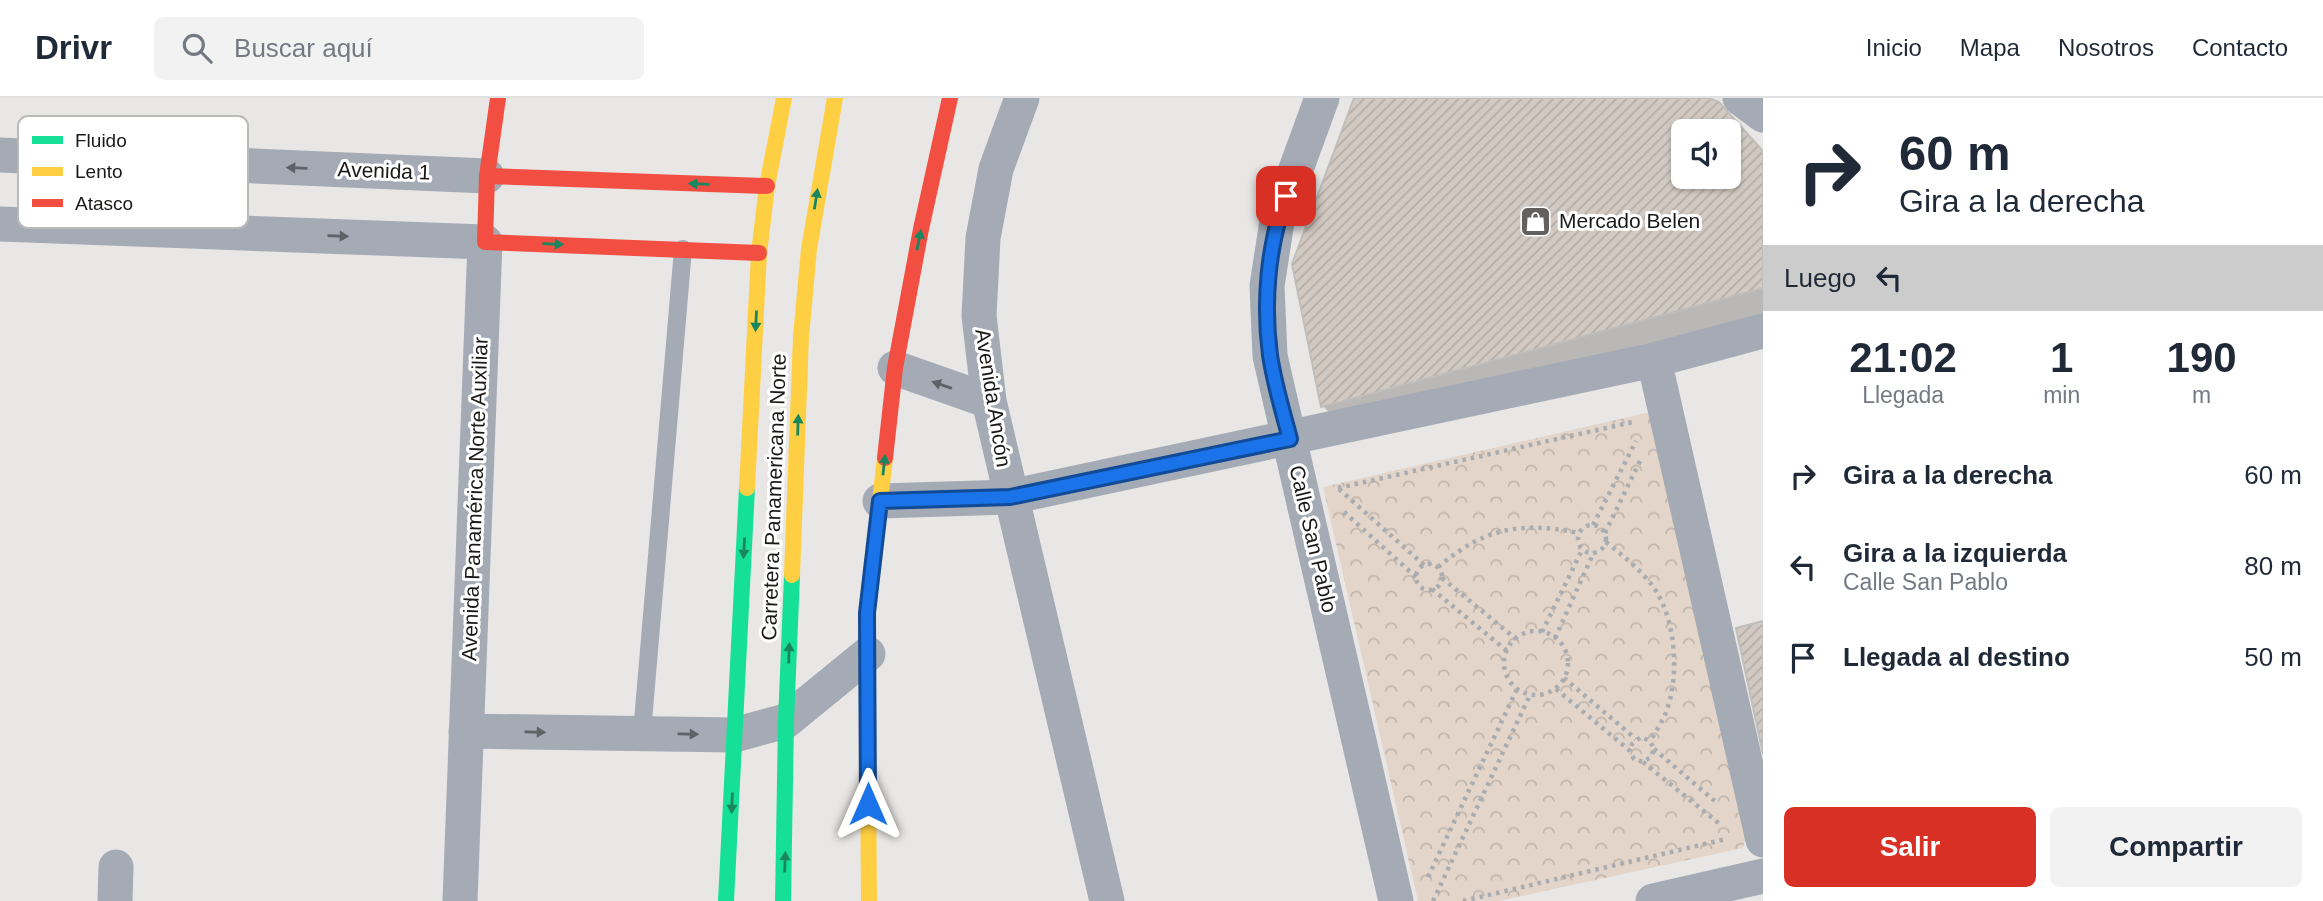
<!DOCTYPE html>
<html lang="es">
<meta charset="utf-8">
<style>
:root{--surface:#fff;--page:#f2f2f3;--text:#1f2937;--muted:#747a83;--line:#e0e1e3;--accent:#d93025}
body{margin:0;font-family:Helvetica,sans-serif;background:var(--page);color:var(--text);height:100vh;display:flex;flex-direction:column;font-size:26px;white-space:nowrap}
*{box-sizing:border-box;margin:0}
p{font-size:23px;color:var(--muted)}
.icon{flex:none;width:38px;height:38px;fill:none;stroke:currentColor;stroke-width:2;stroke-linecap:round;stroke-linejoin:round}
.map{position:relative;flex:1;overflow:hidden}
.side{display:flex;flex-direction:column;background:var(--surface);width:560px}
.side>*{flex:none}
.hud{background:#fff;color:var(--text);overflow:hidden}
.fabs{position:absolute;left:1671px;top:21px;display:grid;gap:14px}
.fabs a{display:grid;place-items:center;width:70px;height:70px;border-radius:10px;background:var(--surface);box-shadow:0 2px 5px #0004;font-size:35px}
.pin{position:absolute;display:grid;place-items:center;width:60px;height:60px;color:#fff;margin:-30px;border-radius:14px;box-shadow:0 4px 10px #0006}
.me{position:absolute;width:77px;margin:-38px;rotate:0deg;stroke-linejoin:round;filter:drop-shadow(0 0 5px #0008)}
.turn{display:flex;align-items:center;gap:24px;height:147px;padding:0 21px;font-size:32px}
.turn .icon{width:91px;height:91px;stroke-width:2.5}
.turn b{display:block;font-size:49px;line-height:60px}
.then{display:flex;align-items:center;height:66px;padding:0 21px;background:#0003;gap:14px;font-size:26px}
.eta{display:flex;justify-content:space-evenly;align-items:center;height:119px;text-align:center}
.eta b{font-size:42px;font-weight:700;line-height:49px}
.cta{display:flex;gap:14px;margin-top:auto;padding:14px 21px}
.cta a{flex:1;height:80px;border-radius:10px;background:var(--accent);color:#fff;font-size:28px;font-weight:700;line-height:80px;text-align:center}
.cta a+a{background:var(--page);color:var(--text)}
ul{padding:0;list-style:none}
li{display:flex;align-items:center;gap:21px;height:91px;padding:0 21px}
li div{flex:1}
li b{display:block;font-size:26px}
li em{font-style:normal}
header{display:flex;align-items:center;gap:42px;box-sizing:border-box;height:98px;padding:0 35px;background:var(--surface);border-bottom:2px solid var(--line)}
header strong{font-size:33px}
nav{display:flex;gap:38px;margin-inline-start:auto;font-size:24px}
.search{width:490px;height:63px;background:var(--page);display:flex;align-items:center;gap:18px;box-sizing:border-box;padding:0 24px;border-radius:10px;color:var(--muted);font-size:26px}
main{display:flex;flex:1;min-height:0}
.map>svg:first-child{display:block}
.park{fill:url(#park-crowns)}
.shadow{fill:#0003;fill-rule:evenodd}
.building{fill:url(#building-hatch);stroke:#bfbebc;stroke-width:2;fill-rule:evenodd}
.lines{fill:none;stroke-linecap:round;stroke-linejoin:round}
.path{stroke:#a9acb1;stroke-width:4.5;stroke-dasharray:3.5 5;stroke-linecap:butt}
.lane{stroke:#a4abb5;stroke-width:18}
.street{stroke:#a4abb5;stroke-width:35}
.fast{stroke:#16e098;stroke-width:16}
.slow{stroke:#ffcf43;stroke-width:16}
.jam{stroke:#f24e42;stroke-width:16}
.oneway{fill:#5f6266}
.oneway2{fill:#18865e}
.route-casing{stroke:#114b97;stroke-width:18}
.route{stroke:#1a73e8;stroke-width:12}
.labels{text-anchor:middle;stroke-width:6;stroke-linejoin:round;paint-order:stroke}
.street-label{font-size:21px;fill:#1a1917;stroke:#fff}
.poi-label{font-size:21px;fill:#1a1917;stroke:#fff;text-anchor:start}
.key{fill:#fff;stroke:#babab9;stroke-width:2}
.key-label{font-size:19px;fill:#1a1917}
</style>
<header>
<strong>Drivr</strong>
<div class="search"><svg class="icon" aria-label="search" viewBox="0 0 24 24"><circle cx="10" cy="10" r="6"/><path d="M15 15l6 6"/></svg>Buscar aquí</div>
<nav><a>Inicio</a><a>Mapa</a><a>Nosotros</a><a>Contacto</a></nav>
</header>
<main>
<div class="map">
<svg width="1763" height="803" viewBox="0 0 1763 803">
<defs>
<pattern id="park-crowns" width="20" height="18" patternUnits="userSpaceOnUse" patternTransform="scale(1.75)"><rect width="20" height="18" fill="#e3d5c9"/><path d="M2 6a3 3 0 1 1 6 0M12 15a3 3 0 1 1 6 0" fill="none" stroke="#c2b6ac"/></pattern>
<pattern id="building-hatch" width="6" height="6" patternUnits="userSpaceOnUse" patternTransform="scale(1.75)"><rect width="6" height="6" fill="#d2cac2"/><path d="M-1 1l2-2M0 6l6-6M5 7l2-2" fill="none" stroke="#b4ada6"/></pattern>
</defs>
<rect width="100%" height="100%" fill="#e9e7e5"/>
<polygon class="park" points="1650,314 1747,733 1743,750 1499,803 1418,803 1323,389"/>
<path class="shadow" d="M1356 0H1704L1718 5 1763 53V220L1347 333 1323 308ZM1684 33H1729V79H1684Z"/>
<g class="building">
<path d="M1354 0H1709L1719 4 1763 53V190L1321 309 1292 166ZM1684 33H1729V79H1684Z"/>
<polygon points="1763,523 1763,656 1736,530"/>
</g>
<g class="lines">
<g class="path">
<polyline points="1338,390 1633,324"/>
<polyline points="1339,391 1424,467"/>
<polyline points="1344,414 1416,479"/>
<polyline points="1593,427 1636,343"/>
<circle cx="1592" cy="441" r="14"/>
<polyline points="1605,435 1640,363"/>
<path d="M1606 444C1624 459 1643 473 1656 493 1677 526 1680 584 1664 619 1660 627 1655 635 1650 643"/>
<circle cx="1429" cy="479" r="13"/>
<path d="M1438 469C1485 430 1519 423 1579 435"/>
<polyline points="1442,480 1516,541"/>
<polyline points="1432,491 1507,553"/>
<circle cx="1536" cy="565" r="32"/>
<polyline points="1542,534 1582,452"/>
<polyline points="1555,540 1594,454"/>
<polyline points="1564,580 1636,641"/>
<polyline points="1556,591 1630,653 1634,661 1643,664 1651,659 1654,651 1650,643 1641,639 1632,646 1630,653"/>
<polyline points="1654,651 1717,705"/>
<polyline points="1643,664 1721,727"/>
<polyline points="1428,779 1517,591"/>
<polyline points="1433,803 1530,597"/>
<polyline points="1463,803 1726,741"/>
</g>
<polyline class="lane" points="642,635 683,151"/>
<g class="street">
<polyline points="1022,0 996,71 983,140 979,218 989,303 1107,803"/>
<polyline points="1322,0 1277,123 1267,188 1270,258 1396,803"/>
<polyline points="1740,0 1763,17"/>
<polyline points="0,57 487,78"/>
<polyline points="0,126 485,144 460,803"/>
<polyline points="1654,262 1763,742"/>
<polyline points="895,270 989,303"/>
<polyline points="880,403 1010,399 1654,262 1763,233"/>
<polyline points="466,633 734,637 786,623 868,556"/>
<polyline points="115,803 116,769"/>
<polyline points="1653,803 1763,778"/>
</g>
<g class="fast">
<polyline points="726,803 747,390"/>
<polyline points="783,803 786,623 792,477"/>
</g>
<g class="slow">
<polyline points="747,390 759,155 767,88 784,0"/>
<polyline points="792,477 801,239 809,151 835,0"/>
<polyline points="869,803 867,515 885,360"/>
</g>
<g class="jam">
<polyline points="498,0 487,78 485,144 759,155"/>
<polyline points="487,78 767,88"/>
<polyline points="885,360 895,270 921,131 950,0"/>
</g>
</g>
<defs><path id="oneway-solid" d="M-6-.8H1V-3.2L6.5 0L1 3.2V.8H-6Z" transform="scale(1.75)"/></defs>
<g class="oneway">
<use href="#oneway-solid" transform="translate(297 70) rotate(-178)"/>
<use href="#oneway-solid" transform="translate(338 138) rotate(2)"/>
<use href="#oneway-solid" transform="translate(942 287) rotate(-161)"/>
<use href="#oneway-solid" transform="translate(535 634) rotate(1)"/>
<use href="#oneway-solid" transform="translate(688 636) rotate(1)"/>
</g>
<g class="oneway2">
<use href="#oneway-solid" transform="translate(699 86) rotate(-178)"/>
<use href="#oneway-solid" transform="translate(816 101) rotate(-81)"/>
<use href="#oneway-solid" transform="translate(919 142) rotate(-79)"/>
<use href="#oneway-solid" transform="translate(553 146) rotate(2)"/>
<use href="#oneway-solid" transform="translate(756 223) rotate(93)"/>
<use href="#oneway-solid" transform="translate(798 327) rotate(-88)"/>
<use href="#oneway-solid" transform="translate(884 367) rotate(-84)"/>
<use href="#oneway-solid" transform="translate(744 450) rotate(93)"/>
<use href="#oneway-solid" transform="translate(789 555) rotate(-88)"/>
<use href="#oneway-solid" transform="translate(732 705) rotate(92)"/>
<use href="#oneway-solid" transform="translate(785 764) rotate(-88)"/>
</g>
<g class="lines">
<defs>
<path id="route" d="M868 706 867 515 880 403 1010 399 1290 341C1283 314 1274 285 1270 257 1263 204 1268 148 1286 98"/>
</defs>
<use href="#route" class="route-casing"/>
<use href="#route" class="route"/>
</g>
<defs>
<symbol id="shop-square" viewBox="-11 -11 22 22"><rect x="-9" y="-9" width="18" height="18" rx="4" fill="#62615f" stroke="#fff"/><path d="M-5-2.5h2.3a2.7 3.5 0 0 1 5.4 0H5L5.5 6h-11ZM-1.5-2.5h3a1.5 2.3 0 0 0-3 0Z" fill="#fff"/></symbol>
</defs>
<g fill-rule="evenodd">
<use href="#shop-square" x="1518" y="106" width="35" height="35"/>
</g>
<g class="labels">
<g class="street-label">
<text transform="translate(384 73) rotate(2)" y="7">Avenida 1</text>
<text transform="translate(993 300) rotate(81)" y="7">Avenida Ancón</text>
<text transform="translate(774 399) rotate(-88)" y="7">Carretera Panamericana Norte</text>
<text transform="translate(475 401) rotate(-88)" y="7">Avenida Panamérica Norte Auxiliar</text>
<text transform="translate(1313 441) rotate(77)" y="7">Calle San Pablo</text>
</g>
<g class="poi-label">
<text x="1559" y="130">Mercado Belen</text>
</g>
</g>
<rect x="18" y="18" width="230" height="112" rx="10" class="key"/>
<rect x="32" y="38" width="31" height="8" fill="#16e098"/>
<rect x="32" y="69" width="31" height="9" fill="#ffcf43"/>
<rect x="32" y="101" width="31" height="8" fill="#f24e42"/>
<g class="key-label">
<text x="75" y="49">Fluido</text>
<text x="75" y="80">Lento</text>
<text x="75" y="112">Atasco</text>
</g>
</svg>
<div class="fabs">
<a><svg class="icon" aria-label="sound" viewBox="0 0 24 24"><path d="M4 9h4l5-4v14l-5-4H4zM17 9q2 3 0 6"/></svg></a>
</div>
<div class="pin" style="left:1286px;top:98px;background:#d93025"><svg class="icon" aria-label="arrive" viewBox="0 0 24 24"><path d="M6 21V4h12l-3 4 3 4H6"/></svg></div>
<svg class="me" style="left:868px;top:706px" viewBox="-20 -20 40 40"><path d="M0-17L14 15 0 8-14 15z" fill="#1a73e8" stroke="#fff" stroke-width="4"/></svg>
</div>
<section class="side">
<div class="hud">
<div class="turn"><svg class="icon" aria-label="right" viewBox="0 0 24 24"><path d="M7 20v-9h11M14 6l5 5-5 5"/></svg><div><b>60 m</b>Gira a la derecha</div></div>
<div class="then">Luego<svg class="icon" aria-label="left" viewBox="0 0 24 24"><path d="M17 20v-9H6M10 6l-5 5 5 5"/></svg></div>
</div>
<div class="eta">
<div><b>21:02</b><p>Llegada</p></div>
<div><b>1</b><p>min</p></div>
<div><b>190</b><p>m</p></div>
</div>
<ul>
<li><svg class="icon" aria-label="right" viewBox="0 0 24 24"><path d="M7 20v-9h11M14 6l5 5-5 5"/></svg><div><b>Gira a la derecha</b></div><em>60 m</em></li>
<li><svg class="icon" aria-label="left" viewBox="0 0 24 24"><path d="M17 20v-9H6M10 6l-5 5 5 5"/></svg><div><b>Gira a la izquierda</b><p>Calle San Pablo</p></div><em>80 m</em></li>
<li><svg class="icon" aria-label="arrive" viewBox="0 0 24 24"><path d="M6 21V4h12l-3 4 3 4H6"/></svg><div><b>Llegada al destino</b></div><em>50 m</em></li>
</ul>
<div class="cta"><a>Salir</a><a>Compartir</a></div>
</section>
</main>
